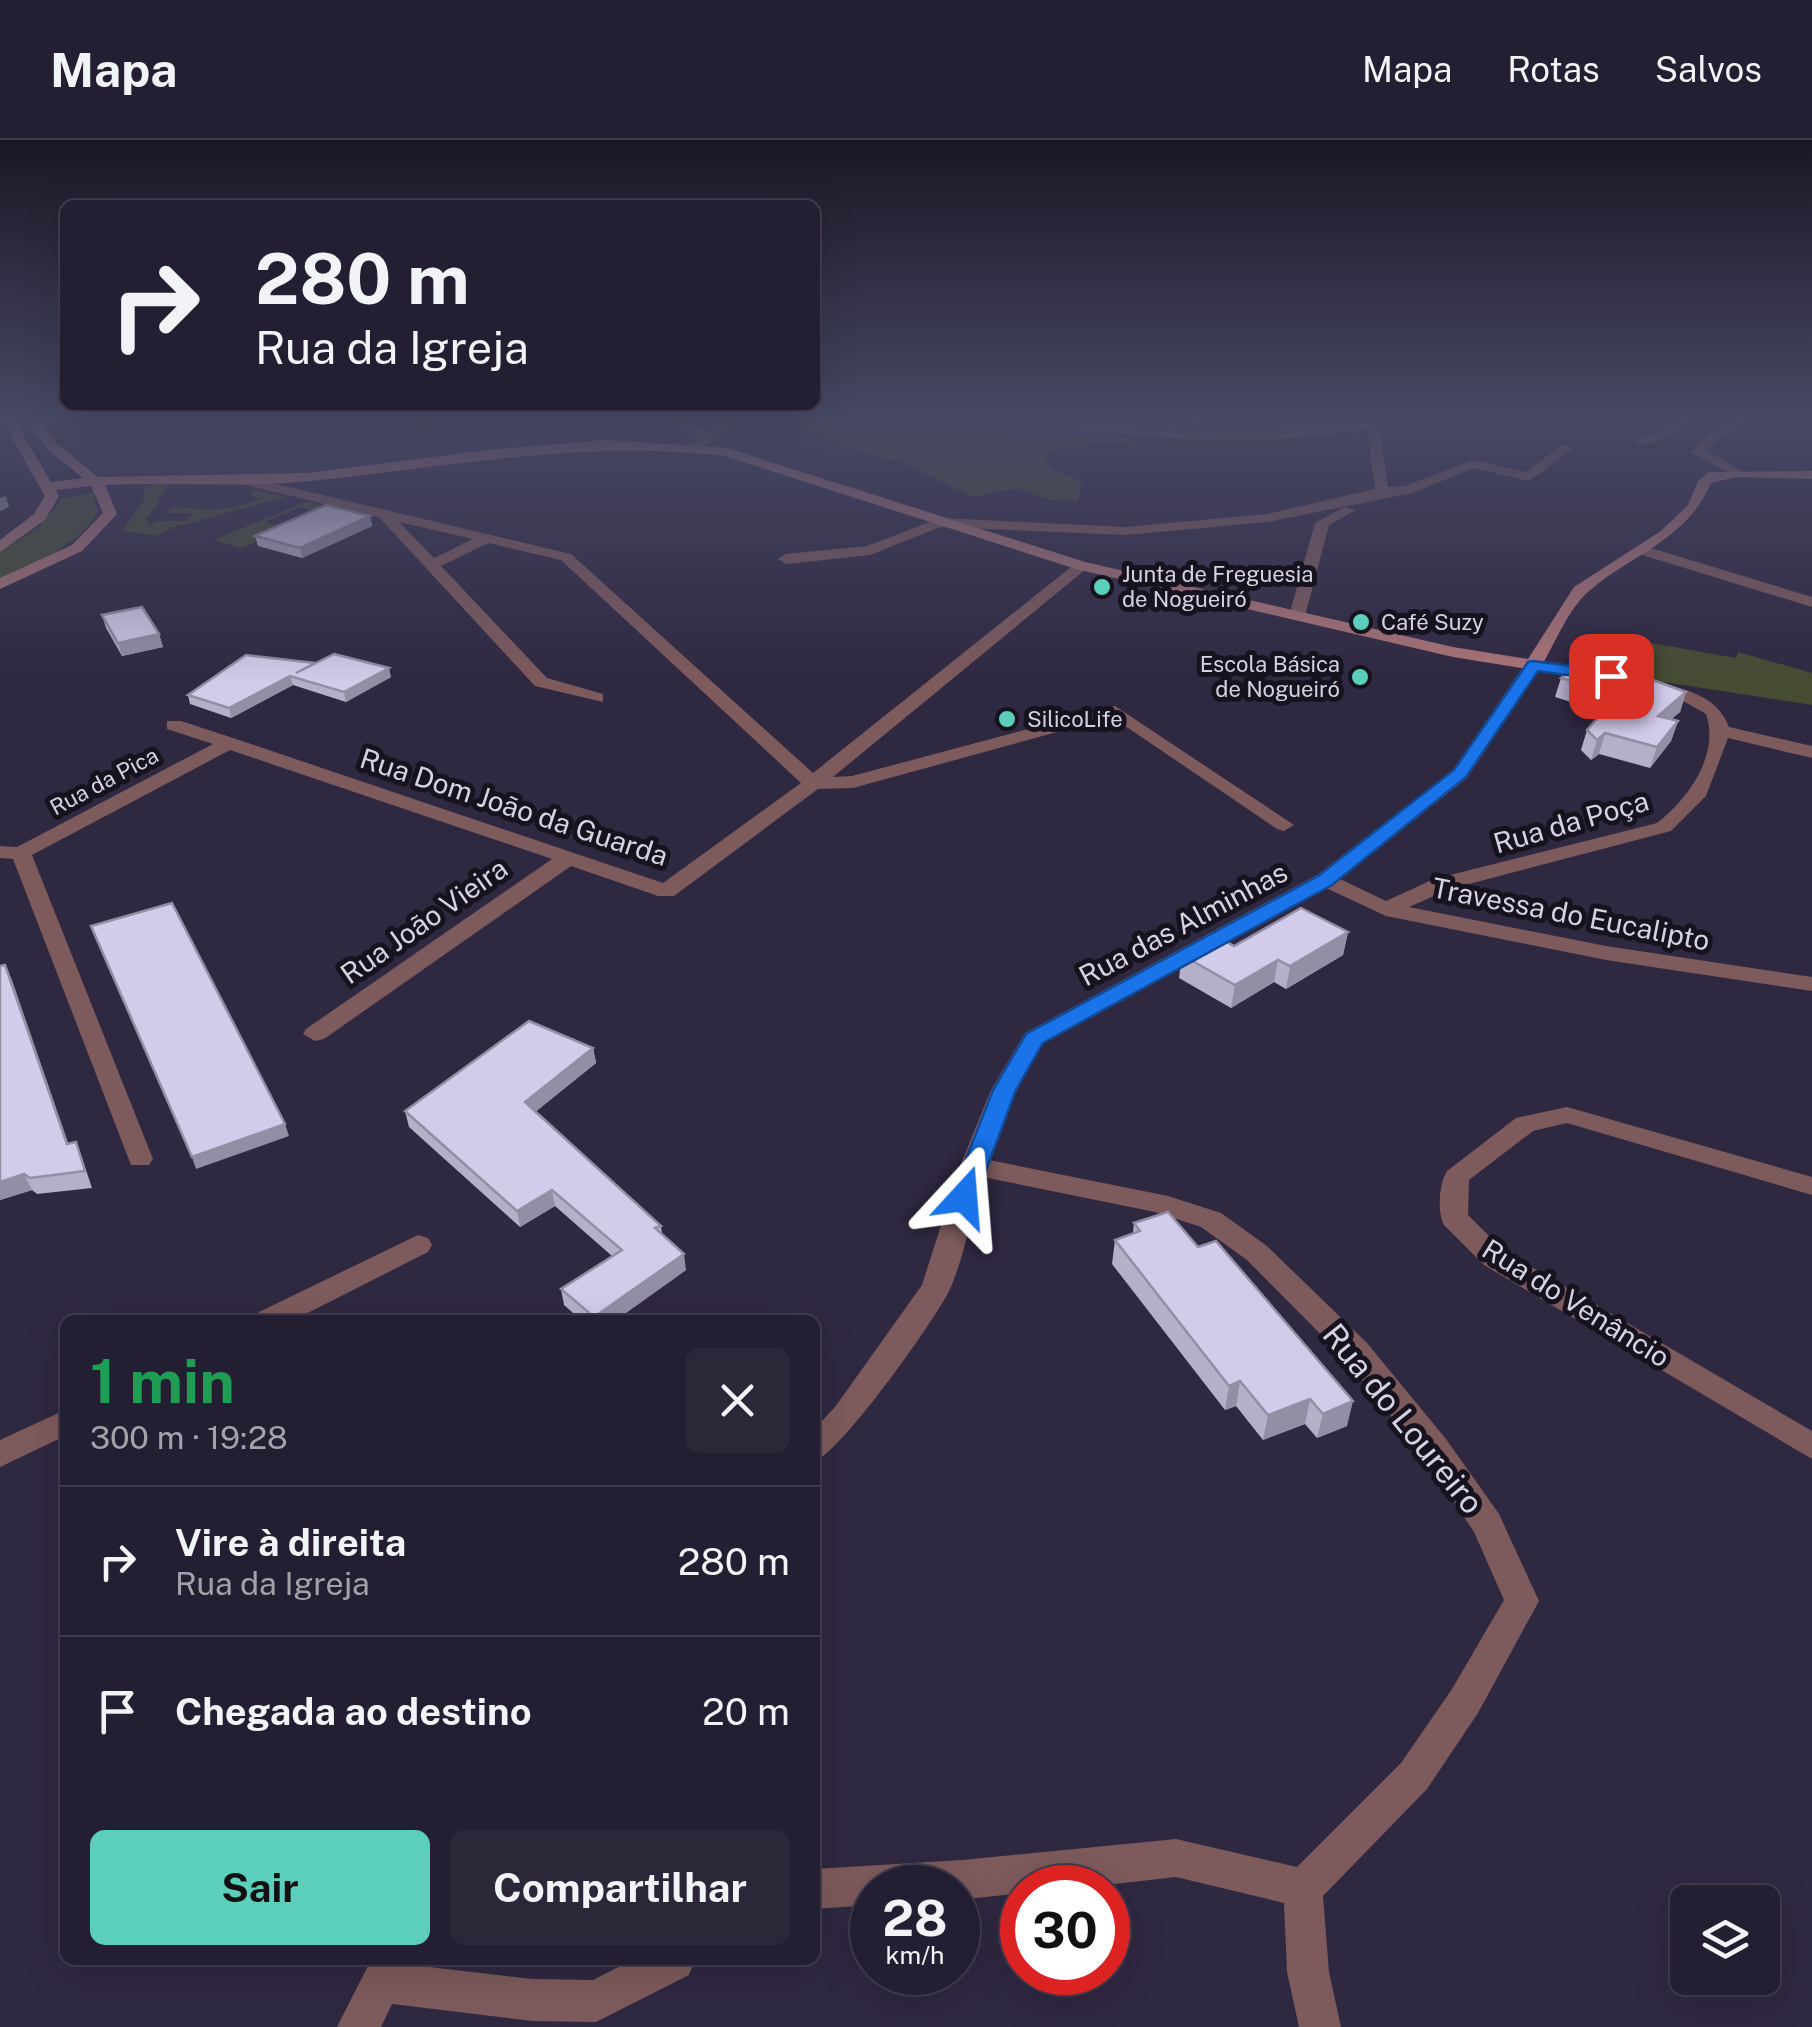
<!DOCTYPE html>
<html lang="pt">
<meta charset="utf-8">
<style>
:root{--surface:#231e31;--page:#2b2739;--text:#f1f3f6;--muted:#a3a2ab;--line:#403c4d;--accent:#5bcebc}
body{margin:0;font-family:"Public Sans",sans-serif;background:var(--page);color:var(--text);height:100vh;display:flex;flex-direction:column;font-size:38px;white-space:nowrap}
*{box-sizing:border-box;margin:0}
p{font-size:32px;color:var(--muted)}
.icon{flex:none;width:55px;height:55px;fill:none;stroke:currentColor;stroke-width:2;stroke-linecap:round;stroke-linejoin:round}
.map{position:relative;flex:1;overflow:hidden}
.side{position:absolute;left:60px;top:1175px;width:760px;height:650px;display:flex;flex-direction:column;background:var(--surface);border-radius:15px;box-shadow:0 10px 40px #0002,0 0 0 2px var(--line)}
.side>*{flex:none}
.hud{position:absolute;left:60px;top:60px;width:760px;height:210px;border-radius:15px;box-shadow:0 10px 40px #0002,0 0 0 2px var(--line);background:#231e31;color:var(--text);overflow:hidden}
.controls{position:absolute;left:1670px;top:1745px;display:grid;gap:20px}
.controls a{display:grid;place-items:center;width:110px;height:110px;border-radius:15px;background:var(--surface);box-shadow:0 10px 40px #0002,0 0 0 2px var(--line);font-size:50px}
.speed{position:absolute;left:850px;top:1725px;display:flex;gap:20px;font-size:50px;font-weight:700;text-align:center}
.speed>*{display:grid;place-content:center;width:130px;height:130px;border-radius:50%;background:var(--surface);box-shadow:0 10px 40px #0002,0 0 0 2px var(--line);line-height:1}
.speed small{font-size:25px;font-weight:400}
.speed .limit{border:15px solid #d22;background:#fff;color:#111}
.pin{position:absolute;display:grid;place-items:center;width:85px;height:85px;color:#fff;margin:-42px;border-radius:20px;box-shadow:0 5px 15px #0006}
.me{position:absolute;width:110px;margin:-55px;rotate:19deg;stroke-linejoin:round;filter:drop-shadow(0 0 8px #0008)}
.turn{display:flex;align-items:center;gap:35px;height:210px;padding:0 30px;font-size:45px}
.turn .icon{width:130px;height:130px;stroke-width:2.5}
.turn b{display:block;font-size:70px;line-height:85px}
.round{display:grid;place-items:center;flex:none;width:105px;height:105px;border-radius:15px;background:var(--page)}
.headline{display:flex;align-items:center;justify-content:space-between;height:170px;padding:0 30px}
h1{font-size:60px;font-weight:700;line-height:75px;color:#1e9e55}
.primary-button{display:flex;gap:20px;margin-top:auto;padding:20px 30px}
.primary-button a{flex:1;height:115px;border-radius:15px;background:var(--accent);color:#111;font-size:40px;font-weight:700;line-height:115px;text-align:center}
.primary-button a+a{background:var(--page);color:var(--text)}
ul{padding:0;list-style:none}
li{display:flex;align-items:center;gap:30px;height:150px;padding:0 30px;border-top:2px solid var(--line)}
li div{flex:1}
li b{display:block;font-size:38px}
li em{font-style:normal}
header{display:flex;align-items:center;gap:60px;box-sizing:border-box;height:140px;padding:0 50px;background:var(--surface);border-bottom:2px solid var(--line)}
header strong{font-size:48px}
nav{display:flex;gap:55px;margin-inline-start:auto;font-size:35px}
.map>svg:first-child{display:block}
.green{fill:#464c32}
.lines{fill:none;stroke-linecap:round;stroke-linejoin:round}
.street{fill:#7d5a5c;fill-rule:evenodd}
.secondary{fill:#aa7376;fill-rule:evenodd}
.wall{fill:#b5afc9}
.shaded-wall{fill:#938ea4}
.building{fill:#d2cbea;stroke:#938ea4;stroke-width:2.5}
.route{fill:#1a73e8;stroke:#114b97;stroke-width:2.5}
.poi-dot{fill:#5bcebc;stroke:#16131e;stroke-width:4}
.labels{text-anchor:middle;stroke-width:10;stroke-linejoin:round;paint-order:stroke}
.far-poi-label{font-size:22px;fill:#d6d2e3;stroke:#16131e;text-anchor:start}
.far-street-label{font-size:22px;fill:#d6d2e3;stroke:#16131e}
.street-label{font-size:28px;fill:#d6d2e3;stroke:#16131e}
.near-street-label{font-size:32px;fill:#d6d2e3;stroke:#16131e}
</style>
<header>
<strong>Mapa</strong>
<nav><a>Mapa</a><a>Rotas</a><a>Salvos</a></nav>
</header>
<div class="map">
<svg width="1812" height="1887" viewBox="0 0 1812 1887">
<rect width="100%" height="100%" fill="#2f2841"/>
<g class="green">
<path d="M790 279H975L1003 292 1064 298 1109 294 1155 307C1116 304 1081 301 1043 314L1051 328 1081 343 1078 361 1049 360 1018 348 973 357 901 322 863 313 788 283Z"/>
<polygon points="1228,279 1326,279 1329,286 1289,293 1167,295"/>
<path d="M164 341H169L163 355 157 357 161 359 146 380 149 381 147 387 157 381H187L193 373H167L171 367C208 369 223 374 260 359L250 355 254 350 286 357 174 387 156 396 122 391 144 360V348Z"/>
<path d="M93 353 98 371C79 407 35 422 0 439V412L39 387 63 358Z"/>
<polygon points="306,362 322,365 312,370 300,367 264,382 286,389 242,408 213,400"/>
<polygon points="1646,502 1736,518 1738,512 1812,533 1812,565 1637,538"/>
</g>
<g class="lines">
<g class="street">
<polygon points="417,279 452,279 411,288 405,284"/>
<polygon points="661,279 678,279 708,292 725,279 740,279 696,311 689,307 700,298"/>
<path d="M1043 279 1214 294 1277 292 1373 281 1379 285 1388 347 1405 346 1473 320 1526 332 1562 305 1574 308 1529 341 1474 328 1412 353 1267 382 1126 395 940 387 870 415 786 424 778 419 786 414 867 406 940 378 1126 387 1267 374 1375 349 1367 290C1281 303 1197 302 1111 293 1089 291 1062 291 1043 279Z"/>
<polygon points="1191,279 1222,279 1173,290 1167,286"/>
<polygon points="1682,279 1699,279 1646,305 1634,302"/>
<polygon points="1736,279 1753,279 1721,297 1706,311 1741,330 1743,333 1736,337 1691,312 1711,291"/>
<path d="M247 337 571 414 813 633 1076 423H1086V429L833 637 852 636 1115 566 1294 685 1284 691 1277 689 1112 577 853 648 818 649 674 756H658L571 726 324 899 315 901 303 894 306 889 552 719 230 610 32 715 153 1019 149 1025H131L13 719 0 718V706L17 707 213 604 167 589V581H181L236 599 663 743 801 643 561 420 488 403 441 426 547 538 603 554V562L535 546 379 377 242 344 240 341ZM399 382 473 399 434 418Z"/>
<polygon points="1344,367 1356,370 1329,385 1305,476 1291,479 1289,476 1315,383"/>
<polygon points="1641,405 1812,457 1812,467 1636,413 1636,407"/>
<path d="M1533 520 1603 529 1612 534 1603 539 1538 531 1467 638 1340 739 1386 761 1434 739 1657 683C1688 659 1720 615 1706 574L1685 562 1645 550V542L1651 541C1683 549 1717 554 1729 587L1812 606V618L1728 598 1706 656 1671 691 1450 749 1409 767 1606 806 1812 837V851L1606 820 1386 776 1326 748 1043 903 1017 950 989 1020 1168 1056 1221 1073 1267 1106 1367 1203 1446 1299 1499 1374 1539 1461 1478 1573 1427 1649 1323 1756 1329 1832 1341 1887H1299L1287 1832 1284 1763 1176 1737 1079 1748H1022V1753L958 1760V1748H872V1765L815 1769V1729L962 1720 1176 1699 1297 1727 1401 1623 1452 1549 1504 1460 1474 1392 1424 1317 1345 1219 1247 1120 1201 1087 1155 1072 983 1037C972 1073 965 1113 951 1147 938 1177 841 1312 815 1321V1288L835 1267 922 1145 960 1026 991 950 1025 893 1317 735 1453 630 1527 521Z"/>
<path d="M1567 967 1812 1037V1055L1567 983 1533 991 1469 1040 1468 1075 1504 1111 1812 1291V1319L1484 1125 1444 1085C1437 1072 1439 1043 1447 1031L1516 978Z"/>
<polygon points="418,1095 428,1098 432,1105 428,1112 294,1180 254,1180 259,1172"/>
<polygon points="65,1270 65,1296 0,1327 0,1300"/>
<polygon points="371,1820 414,1820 412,1825 532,1839 593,1840 632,1820 695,1820 689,1835 596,1882 532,1881 392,1864 381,1887 337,1887"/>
</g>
<path class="secondary" d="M1 279H14L51 342 83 338 46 308 26 279H39L55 302 98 337 307 333 487 310 606 300 727 308 1085 422 1453 507 1528 519 1574 447 1661 391 1688 365 1698 341 1709 332 1812 331V339L1736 337 1711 343C1687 400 1632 414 1589 451 1569 468 1555 503 1542 525L1533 530 1453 517 1076 429 725 316C579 299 454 327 310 341 241 348 173 342 105 345L117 374 82 411 0 449V438L72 405 103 373 91 346 56 350 59 356 45 380 0 412V400L34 374 45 356Z"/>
</g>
<g class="wall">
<polygon points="370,376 372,386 302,418 258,406 255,396"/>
<polygon points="102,475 159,494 163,507 122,516 106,488"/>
<polygon points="315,523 391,537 346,562 293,545 231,578 190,564 188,555"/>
<polygon points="1644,531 1642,536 1686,552 1680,572 1671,579 1678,581 1671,601 1650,628 1599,614 1591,620 1581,610 1587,590 1603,572 1555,557 1561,538"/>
<polygon points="1348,792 1343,815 1286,849 1274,842 1231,868 1179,838 1182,815 1234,806"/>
<polygon points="5,825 68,1004 82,1018 92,1048 37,1054 32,1050 0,1060"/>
<polygon points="593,908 596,923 536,971 661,1086 662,1094 686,1130 616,1180 581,1180 564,1165 561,1149 612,1116 555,1066 520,1087 409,987 405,971"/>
<polygon points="1134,1083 1347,1286 1317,1298 1305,1284 1263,1300 1236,1266 1225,1270 1112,1124 1115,1100 1133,1093"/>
</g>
<g class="shaded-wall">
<polygon points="6,356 9,367 0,371 0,358"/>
<polygon points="370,376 372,386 302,418 300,408"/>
<polygon points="159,494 163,507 122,516 118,503"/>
<polygon points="389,528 391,537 346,562 344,552"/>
<polygon points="290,536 293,545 231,578 229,568"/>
<polygon points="1686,552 1680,572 1652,596 1658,576"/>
<polygon points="1678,581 1671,601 1650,628 1657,607"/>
<polygon points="1605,593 1599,614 1591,620 1597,600"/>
<polygon points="1348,792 1343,815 1286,849 1290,826"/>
<polygon points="1278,820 1274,842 1231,868 1235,845"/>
<polygon points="5,825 12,840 74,1020 67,1004"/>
<polygon points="593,908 596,923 528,978 525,962"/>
<polygon points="285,984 289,996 196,1029 192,1017"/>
<polygon points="24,1034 32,1050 0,1060 0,1042"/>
<polygon points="552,1050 555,1066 520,1087 517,1071"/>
<polygon points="684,1114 686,1130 616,1180 594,1180 594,1177"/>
<polygon points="1240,1241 1236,1266 1225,1270 1229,1246"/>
<polygon points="1310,1259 1305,1284 1263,1300 1268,1275"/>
<polygon points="1353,1261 1347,1286 1317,1298 1323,1274"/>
</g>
<g class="building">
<polygon points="326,365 370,376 300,408 255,396"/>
<polygon points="142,467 159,494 118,503 102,475"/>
<polygon points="334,514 389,528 344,552 290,536 229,568 188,555 246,515 315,523 296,533"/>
<polygon points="1582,521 1644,531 1639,535 1686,552 1658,576 1678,581 1657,607 1605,593 1597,600 1587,590 1628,543 1615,554 1561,538"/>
<polygon points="172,763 285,984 192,1017 91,786"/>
<polygon points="1301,768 1348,792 1290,826 1278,820 1235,845 1182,815 1216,796 1234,806"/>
<polygon points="5,825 67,1004 76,1002 85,1031 30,1038 24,1034 0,1042 0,826"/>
<polygon points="529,881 593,908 525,962 661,1086 655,1088 684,1114 594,1177 561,1149 622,1110 552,1050 517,1071 405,971"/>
<polygon points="1168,1072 1198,1107 1216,1101 1353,1261 1323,1274 1310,1259 1268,1275 1240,1241 1229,1246 1115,1100 1140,1091 1134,1083"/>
</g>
<linearGradient id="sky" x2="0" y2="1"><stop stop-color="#1a1624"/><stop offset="0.51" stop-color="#474865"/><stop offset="1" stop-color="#474865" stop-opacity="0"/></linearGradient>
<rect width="1812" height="543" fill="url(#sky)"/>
<polygon class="route" points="1533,521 1611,531 1619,536 1611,541 1538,531 1466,637 1332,745 1043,903 1016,950 976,1057 964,1065 955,1063 951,1057 993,950 1026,894 1318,736 1454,630 1528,522"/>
<g class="poi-dot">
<circle cx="1102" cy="447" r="10"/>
<circle cx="1361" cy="482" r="10"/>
<circle cx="1360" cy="537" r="10"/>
<circle cx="1007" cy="579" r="10"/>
</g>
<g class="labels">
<g class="far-poi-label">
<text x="1122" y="442">Junta de Freguesia<tspan x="1122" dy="25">de Nogueiró</tspan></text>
<text x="1381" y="490">Café Suzy</text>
<text x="1340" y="532" text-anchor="end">Escola Básica<tspan x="1340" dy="25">de Nogueiró</tspan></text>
<text x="1027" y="587">SilicoLife</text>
</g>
<g class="far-street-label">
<text transform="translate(104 641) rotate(-28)" y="8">Rua da Pica</text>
</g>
<g class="street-label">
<text transform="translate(514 667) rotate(18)" y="10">Rua Dom João da Guarda</text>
<text transform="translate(1571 682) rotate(-16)" y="10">Rua da Poça</text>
<text transform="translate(1571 774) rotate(11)" y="10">Travessa do Eucalipto</text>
<text transform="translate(424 781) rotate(-35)" y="10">Rua João Vieira</text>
<text transform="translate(1183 784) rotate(-28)" y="10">Rua das Alminhas</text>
<text transform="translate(1576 1163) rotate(32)" y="10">Rua do Venâncio</text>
</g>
<g class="near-street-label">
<text transform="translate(1403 1279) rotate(51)" y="11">Rua do Loureiro</text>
</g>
</g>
</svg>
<div class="controls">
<a><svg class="icon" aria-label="layers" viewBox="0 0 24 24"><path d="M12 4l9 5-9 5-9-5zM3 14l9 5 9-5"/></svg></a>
</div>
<div class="speed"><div>28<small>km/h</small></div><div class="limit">30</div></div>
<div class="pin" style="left:1611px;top:536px;background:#d93025"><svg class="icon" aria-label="arrive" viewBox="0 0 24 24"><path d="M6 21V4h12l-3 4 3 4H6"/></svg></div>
<svg class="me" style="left:964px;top:1057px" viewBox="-20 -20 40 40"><path d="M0-17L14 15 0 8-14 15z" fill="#1a73e8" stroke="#fff" stroke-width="4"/></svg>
<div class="hud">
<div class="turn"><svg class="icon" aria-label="right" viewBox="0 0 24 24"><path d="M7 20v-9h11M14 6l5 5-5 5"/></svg><div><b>280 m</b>Rua da Igreja</div></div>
</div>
<section class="side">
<div class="headline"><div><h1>1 min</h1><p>300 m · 19:28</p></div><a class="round"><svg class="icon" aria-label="close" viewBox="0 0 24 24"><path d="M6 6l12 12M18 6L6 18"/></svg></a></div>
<ul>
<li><svg class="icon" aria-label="right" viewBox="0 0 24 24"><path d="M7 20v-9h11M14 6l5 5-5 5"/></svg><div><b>Vire à direita</b><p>Rua da Igreja</p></div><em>280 m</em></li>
<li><svg class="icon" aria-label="arrive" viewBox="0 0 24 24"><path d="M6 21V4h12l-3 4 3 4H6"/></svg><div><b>Chegada ao destino</b></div><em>20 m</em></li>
</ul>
<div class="primary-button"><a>Sair</a><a>Compartilhar</a></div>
</section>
</div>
